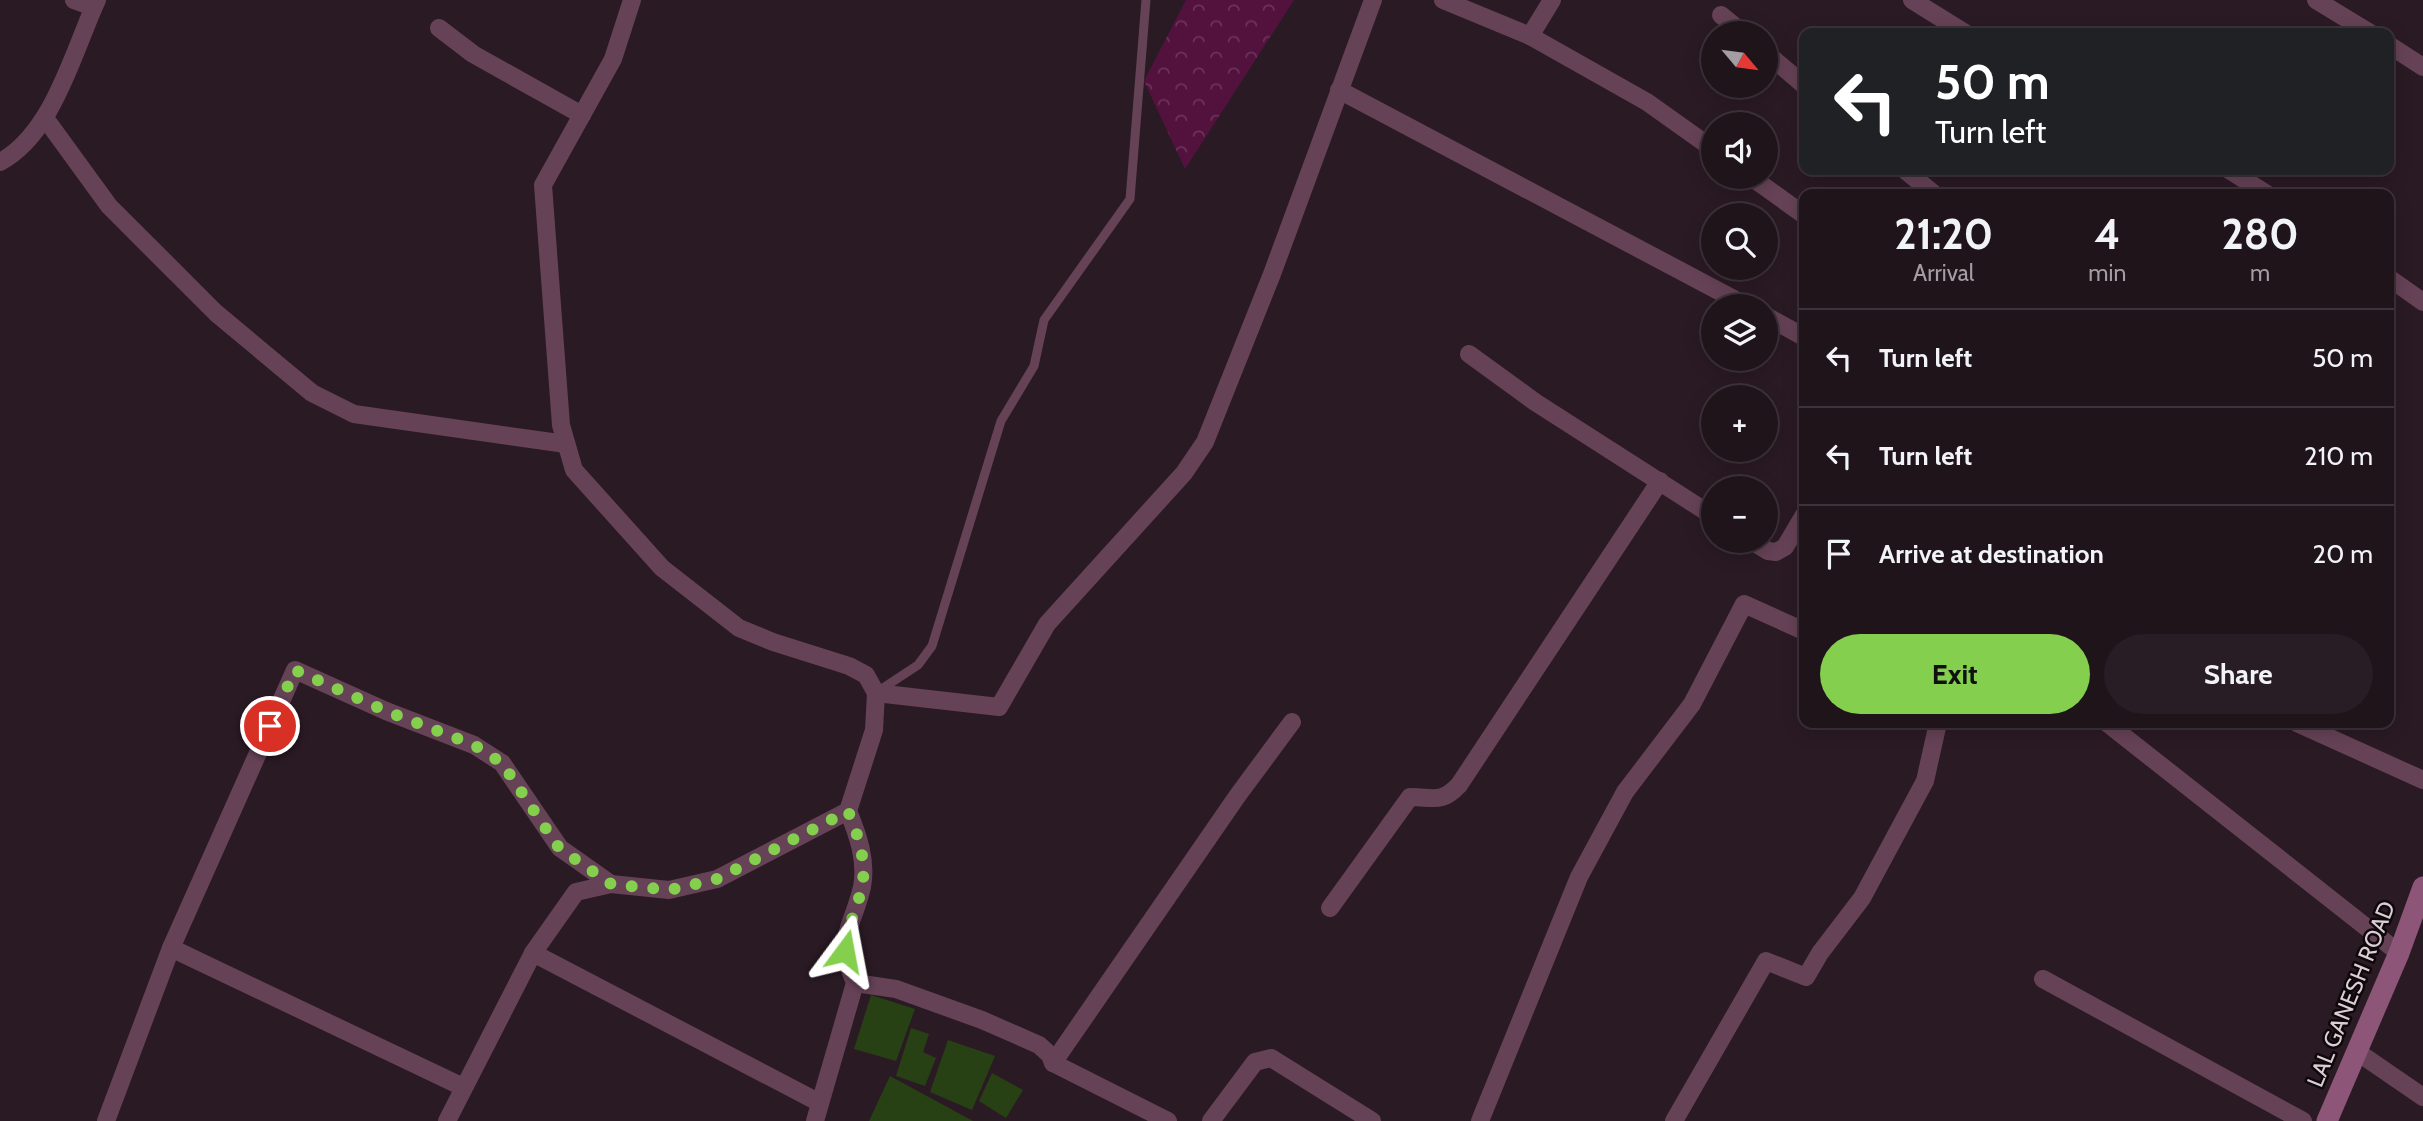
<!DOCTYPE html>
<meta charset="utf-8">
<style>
:root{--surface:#20141b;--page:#281d24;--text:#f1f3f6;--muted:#a29ea3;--line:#3d333a;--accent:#84cf4d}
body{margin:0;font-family:Cabin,sans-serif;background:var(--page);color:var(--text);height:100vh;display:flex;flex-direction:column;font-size:26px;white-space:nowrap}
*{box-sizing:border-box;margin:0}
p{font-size:23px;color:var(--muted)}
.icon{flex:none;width:38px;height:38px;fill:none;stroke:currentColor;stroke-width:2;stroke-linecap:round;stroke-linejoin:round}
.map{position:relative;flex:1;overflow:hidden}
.side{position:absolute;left:1799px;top:189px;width:595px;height:539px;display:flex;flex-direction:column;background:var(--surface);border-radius:14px;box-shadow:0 4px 18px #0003,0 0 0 2px var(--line)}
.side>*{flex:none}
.banner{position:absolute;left:1799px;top:28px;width:595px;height:147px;border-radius:14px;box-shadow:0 4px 18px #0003,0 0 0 2px var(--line);background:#202124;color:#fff;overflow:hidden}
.needle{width:46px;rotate:119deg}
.fabs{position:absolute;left:1701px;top:21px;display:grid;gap:14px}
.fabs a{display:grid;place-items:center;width:77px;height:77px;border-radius:50%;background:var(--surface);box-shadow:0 4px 18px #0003,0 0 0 2px var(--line);font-size:35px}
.pin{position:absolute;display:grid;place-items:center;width:60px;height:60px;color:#fff;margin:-30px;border:4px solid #fff;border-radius:50%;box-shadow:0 2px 7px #0007}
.me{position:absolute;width:77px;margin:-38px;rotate:13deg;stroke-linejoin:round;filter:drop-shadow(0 0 5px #0008)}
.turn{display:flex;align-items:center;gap:24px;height:147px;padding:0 21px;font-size:32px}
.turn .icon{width:91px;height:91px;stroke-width:2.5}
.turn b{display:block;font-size:49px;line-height:60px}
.eta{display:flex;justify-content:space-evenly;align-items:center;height:119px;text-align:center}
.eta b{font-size:42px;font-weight:700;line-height:49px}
.action{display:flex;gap:14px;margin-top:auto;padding:14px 21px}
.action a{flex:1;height:80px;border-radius:42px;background:var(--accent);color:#111;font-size:28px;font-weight:700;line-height:80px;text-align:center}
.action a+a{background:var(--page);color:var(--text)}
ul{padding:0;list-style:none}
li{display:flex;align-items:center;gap:21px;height:98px;padding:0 21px;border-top:2px solid var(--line)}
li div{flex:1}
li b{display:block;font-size:26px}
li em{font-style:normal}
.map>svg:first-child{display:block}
.forest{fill:url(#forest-crowns)}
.building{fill:#274114}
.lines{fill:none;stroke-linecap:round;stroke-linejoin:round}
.lane{stroke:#664257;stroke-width:9}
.street{stroke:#664257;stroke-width:18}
.secondary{stroke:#8d5577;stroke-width:21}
.route{stroke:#84cf4d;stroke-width:12;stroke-dasharray:0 21.6}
.labels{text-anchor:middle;stroke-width:5;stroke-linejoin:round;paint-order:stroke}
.street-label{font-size:23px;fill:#daced4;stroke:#0e080b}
</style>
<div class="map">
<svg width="2423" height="1121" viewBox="0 0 2423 1121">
<defs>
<pattern id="forest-crowns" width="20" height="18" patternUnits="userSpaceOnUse" patternTransform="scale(1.75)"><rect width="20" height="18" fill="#53123e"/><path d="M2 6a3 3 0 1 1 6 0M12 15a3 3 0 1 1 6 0" fill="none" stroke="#6b3359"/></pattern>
</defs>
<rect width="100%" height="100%" fill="#2a1a24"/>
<polygon class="forest" points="1186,0 1294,0 1185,169 1144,81"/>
<g class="building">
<polygon points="871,995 915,1009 896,1061 854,1049"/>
<polygon points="911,1028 929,1034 923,1052 936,1058 925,1086 896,1076"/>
<polygon points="948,1040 995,1056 972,1110 930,1092"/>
<polygon points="992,1073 1023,1090 1006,1118 979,1101"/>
<polygon points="890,1076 973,1121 869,1121"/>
</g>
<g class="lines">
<polyline class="lane" points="880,690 918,665 932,646 1001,421 1034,366 1044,320 1130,199 1146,0"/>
<g class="street">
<polyline points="74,0 93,7"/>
<polyline points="1443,0 1530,36 1647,102 1713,149"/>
<polyline points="1912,0 1965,33"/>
<polyline points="2316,0 2370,33"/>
<polyline points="1721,15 1743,33"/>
<polyline points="439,28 473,54 582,115"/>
<polyline points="1530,36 1552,0"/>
<polyline points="2389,45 2423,67"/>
<polyline points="1766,53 1804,85"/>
<polyline points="1339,90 1747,306"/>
<polyline points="45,118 109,206 216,313 312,393 354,414 566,444"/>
<path d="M0 162C53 134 73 52 97 0"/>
<polyline points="1905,170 1934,194"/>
<polyline points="2229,170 2267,194"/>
<polyline points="1751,177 1804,215"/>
<polyline points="2389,278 2423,302"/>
<polyline points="1766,316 1804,337"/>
<polyline points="1469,354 1535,402 1713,516"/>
<polyline points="1752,541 1768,551 1776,552 1785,547 1804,515"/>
<polyline points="876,693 999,707 1047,624 1184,473 1205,442 1272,274 1373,0"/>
<polyline points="2107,723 2399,953"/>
<polyline points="2297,723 2423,780"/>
<path d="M1330 908 1410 797C1434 797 1441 804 1459 785L1660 481"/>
<polyline points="171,948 463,1087"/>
<polyline points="533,953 820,1103"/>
<polyline points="2043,979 2303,1121"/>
<polyline points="855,983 896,989 982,1020 1039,1045 1050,1055 1053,1063 1168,1121"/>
<polyline points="2356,1051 2423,1097"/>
<polyline points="1053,1063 1238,795 1292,722"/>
<polyline points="106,1121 171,948 295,670 386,711 474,745 502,763 560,848 611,884"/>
<polyline points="447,1121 533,953 576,892 611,884 669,890 717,879 848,811 874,730 876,693 866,675 849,666 773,642 739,628 662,568 574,470 561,425 543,185 613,59 632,0"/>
<path d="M815 1121 855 983C835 936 852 930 862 887 867 861 858 835 848 811"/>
<polyline points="1211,1121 1255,1062 1271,1058 1372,1121"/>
<polyline points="1480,1121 1579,877 1625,792 1692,704 1744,604 1804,631"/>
<polyline points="1674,1121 1766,961 1806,977 1820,953 1862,898 1925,781 1938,723"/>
</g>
<polyline class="secondary" points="2327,1121 2399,953 2423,887"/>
</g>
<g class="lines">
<path class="route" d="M270 726 295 670 386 711 474 745 502 763 559 848 611 884 669 890 717 879 848 811C858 835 867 861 862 887 857 909 846 929 845 951"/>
</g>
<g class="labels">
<g class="street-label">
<text transform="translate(2351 994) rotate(-68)" y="8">LAL GANESH ROAD</text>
</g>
</g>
</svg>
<div class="fabs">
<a><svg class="needle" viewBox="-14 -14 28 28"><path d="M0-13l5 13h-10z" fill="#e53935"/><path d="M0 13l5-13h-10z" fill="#a29ea3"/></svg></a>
<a><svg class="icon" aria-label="sound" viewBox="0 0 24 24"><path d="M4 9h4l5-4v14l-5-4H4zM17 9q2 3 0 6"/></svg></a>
<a><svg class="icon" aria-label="search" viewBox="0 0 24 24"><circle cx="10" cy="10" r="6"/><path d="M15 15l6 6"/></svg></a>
<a><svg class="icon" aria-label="layers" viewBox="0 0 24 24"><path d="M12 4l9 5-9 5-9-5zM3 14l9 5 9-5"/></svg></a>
<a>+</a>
<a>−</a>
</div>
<div class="pin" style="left:270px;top:726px;background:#d93025"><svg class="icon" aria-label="arrive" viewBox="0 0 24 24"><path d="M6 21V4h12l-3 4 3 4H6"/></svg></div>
<svg class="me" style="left:845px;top:951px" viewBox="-20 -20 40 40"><path d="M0-17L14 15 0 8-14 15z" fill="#84cf4d" stroke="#fff" stroke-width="4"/></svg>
<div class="banner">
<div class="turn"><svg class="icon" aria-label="left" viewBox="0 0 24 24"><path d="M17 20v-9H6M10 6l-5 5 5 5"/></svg><div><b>50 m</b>Turn left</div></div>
</div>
<section class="side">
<div class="eta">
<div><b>21:20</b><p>Arrival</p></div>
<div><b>4</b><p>min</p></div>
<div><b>280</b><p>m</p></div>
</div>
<ul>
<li><svg class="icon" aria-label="left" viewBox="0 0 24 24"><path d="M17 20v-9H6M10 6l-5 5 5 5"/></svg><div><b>Turn left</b></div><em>50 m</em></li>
<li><svg class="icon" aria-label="left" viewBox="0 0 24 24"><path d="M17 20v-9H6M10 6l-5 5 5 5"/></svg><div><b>Turn left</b></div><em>210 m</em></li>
<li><svg class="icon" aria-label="arrive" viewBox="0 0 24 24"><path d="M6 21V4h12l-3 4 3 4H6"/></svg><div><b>Arrive at destination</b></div><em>20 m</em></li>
</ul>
<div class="action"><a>Exit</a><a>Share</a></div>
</section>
</div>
